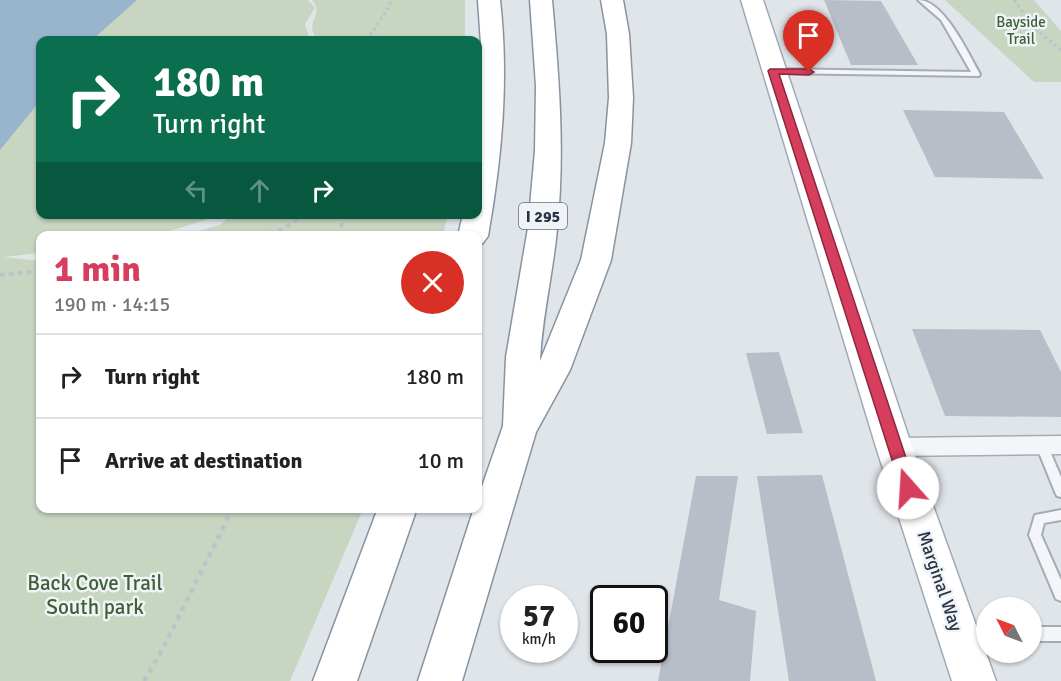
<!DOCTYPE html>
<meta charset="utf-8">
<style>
:root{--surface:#fff;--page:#f6f6f6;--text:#222;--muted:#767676;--line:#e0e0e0;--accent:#d73d5c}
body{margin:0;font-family:Signika,sans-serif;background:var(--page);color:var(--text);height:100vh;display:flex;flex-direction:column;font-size:22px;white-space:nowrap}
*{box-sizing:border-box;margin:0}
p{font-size:20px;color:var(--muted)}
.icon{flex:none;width:33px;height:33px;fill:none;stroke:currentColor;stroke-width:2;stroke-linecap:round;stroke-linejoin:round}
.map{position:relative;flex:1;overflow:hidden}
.drawer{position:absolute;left:36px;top:231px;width:446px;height:282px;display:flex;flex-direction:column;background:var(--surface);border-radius:12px;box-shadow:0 2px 4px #0004}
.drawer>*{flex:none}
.top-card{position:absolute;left:36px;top:36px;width:446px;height:183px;border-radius:12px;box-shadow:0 2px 4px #0004;background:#0b6e4f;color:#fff;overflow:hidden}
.needle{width:39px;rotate:312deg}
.buttons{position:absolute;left:976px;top:597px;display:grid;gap:12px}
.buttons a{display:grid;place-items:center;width:66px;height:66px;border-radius:50%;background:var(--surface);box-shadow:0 2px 4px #0004;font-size:30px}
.speed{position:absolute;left:500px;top:585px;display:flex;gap:12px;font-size:30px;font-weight:700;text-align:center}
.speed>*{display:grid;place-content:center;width:78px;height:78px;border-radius:50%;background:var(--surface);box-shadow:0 2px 4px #0004;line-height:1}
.speed small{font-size:15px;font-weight:400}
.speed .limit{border:3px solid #111;border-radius:9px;background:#fff;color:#111}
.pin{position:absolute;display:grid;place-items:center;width:51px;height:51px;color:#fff;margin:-62px -26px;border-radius:50% 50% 50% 0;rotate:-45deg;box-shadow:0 0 6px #0007}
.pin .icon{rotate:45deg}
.me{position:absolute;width:66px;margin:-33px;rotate:341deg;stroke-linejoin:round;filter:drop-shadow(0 0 4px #0008)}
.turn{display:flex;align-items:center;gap:21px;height:126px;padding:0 18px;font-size:27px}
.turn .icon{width:78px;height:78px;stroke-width:2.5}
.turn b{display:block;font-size:42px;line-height:51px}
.lanes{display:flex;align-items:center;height:57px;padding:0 18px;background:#0003;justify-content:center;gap:30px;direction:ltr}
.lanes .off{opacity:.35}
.round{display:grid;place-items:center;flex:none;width:63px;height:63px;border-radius:32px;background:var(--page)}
.overview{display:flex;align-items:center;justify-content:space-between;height:102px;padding:0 18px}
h1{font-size:36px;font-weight:800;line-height:45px;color:var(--accent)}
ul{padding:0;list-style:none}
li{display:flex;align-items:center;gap:18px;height:84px;padding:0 18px;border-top:2px solid var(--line)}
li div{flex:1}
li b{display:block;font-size:22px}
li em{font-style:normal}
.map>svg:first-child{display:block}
.green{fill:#c7d5c1}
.water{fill:#99b5cd}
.building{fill:#b7bec8}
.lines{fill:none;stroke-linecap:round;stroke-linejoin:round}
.service-casing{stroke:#a5acb5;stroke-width:4}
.minor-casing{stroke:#a5acb5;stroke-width:3}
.primary-casing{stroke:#9faab7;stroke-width:3}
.motorway-casing{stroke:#8793a2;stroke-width:3}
.path-far2{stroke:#bec3c9;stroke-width:3;stroke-dasharray:3 3;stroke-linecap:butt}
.path-far1{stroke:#bec3c9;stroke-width:4;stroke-dasharray:4.5 4.5;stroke-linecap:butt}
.path{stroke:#bec3c9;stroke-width:4.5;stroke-dasharray:5 5;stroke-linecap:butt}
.service{fill:#f3f5f8;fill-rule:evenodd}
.minor{fill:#f3f5f8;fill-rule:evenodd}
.primary{fill:#fff;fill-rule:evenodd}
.motorway{fill:#fff;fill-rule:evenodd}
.route{fill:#d73d5c;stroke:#8c283c;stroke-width:1.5}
.labels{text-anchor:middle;stroke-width:5;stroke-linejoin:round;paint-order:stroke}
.far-park-label{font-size:15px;fill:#3e6034;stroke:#f0f3f7}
.shield{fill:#f0f3f7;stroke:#646d79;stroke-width:1.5}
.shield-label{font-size:16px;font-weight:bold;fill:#283343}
.street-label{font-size:18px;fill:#283343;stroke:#f0f3f7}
.near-park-label{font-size:21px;fill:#3e6034;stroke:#f0f3f7}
</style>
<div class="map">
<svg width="1061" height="681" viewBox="0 0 1061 681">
<rect width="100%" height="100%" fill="#e0e5ea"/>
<g class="green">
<polygon points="0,0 308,0 315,8 305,24 310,40 40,40 40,214 212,215 206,220 156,235 40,236 40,253 4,257 40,261 40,508 363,509 290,681 0,681"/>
<path d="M312 0H465V40H318C302 21 326 16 312 0Z"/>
<polygon points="945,0 1034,0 1061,31 1061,82 1034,82"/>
<polygon points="231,215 231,214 448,215 443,235 184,235 220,225"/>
</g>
<polygon class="water" points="0,0 137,0 92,40 40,40 40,101 0,150"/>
<g class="building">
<polygon points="824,0 881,1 918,65 851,65"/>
<polygon points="903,110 1004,112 1044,179 935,177"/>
<polygon points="912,329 1040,330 1061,372 1061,417 945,416"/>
<polygon points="779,352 803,433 767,434 746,353"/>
<polygon points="822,475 876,681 789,681 757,476"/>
<polygon points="696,476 738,476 719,600 756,611 750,681 658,681"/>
</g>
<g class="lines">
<defs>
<g id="service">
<path d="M918 0C944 0 968 53 980 74L979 76 773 73 769 71 773 69 971 72 941 20Z"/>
<polygon points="1042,440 1046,442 1061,477 1061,497 1057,496 1055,492 1036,445 1038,442"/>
<polygon points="1061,510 1061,520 1044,523 1041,535 1061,580 1061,601 1056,599 1029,535 1035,515"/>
<polygon points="964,625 987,626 987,640 964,639 959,637 957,632 959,627"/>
<rect x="1032" y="627" width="29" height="14"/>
</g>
<polygon id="minor" points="1061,436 1061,454 894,456 886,454 882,447 886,440 894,438"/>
<polygon id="primary" points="741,0 763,0 912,447 996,681 952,681 876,447"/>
<g id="motorway">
<path d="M478 0H500C509 80 502 157 488 236L483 243 477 245V236H458L463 214H477V130L482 59Z"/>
<path d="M530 0H552C559 76 565 153 557 229 553 273 542 317 540 361L581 260 605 143 609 98 607 34 601 0H623L629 34 633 98 631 143 611 260 570 370 536 432 462 681H418L474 508H477V501L503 426 506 357 528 228 535 151 536 86Z"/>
<polygon points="378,508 417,508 357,681 313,681"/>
</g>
</defs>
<use href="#service" class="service-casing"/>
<use href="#minor" class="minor-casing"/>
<use href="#primary" class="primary-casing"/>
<use href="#motorway" class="motorway-casing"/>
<g class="path-far2">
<polyline points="1014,0 1033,27 1061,50"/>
<polyline points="367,40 389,7 391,0"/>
</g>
<g class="path-far1">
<polyline points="341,214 342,236"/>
<polyline points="261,236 283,229 306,214"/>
<polyline points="0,275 40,271"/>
</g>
<polyline class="path" points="144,681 162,650 233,508"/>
<use href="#service" class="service"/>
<use href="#minor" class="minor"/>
<use href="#primary" class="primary"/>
<use href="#motorway" class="motorway"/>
</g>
<polygon class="route" points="770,69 809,69 814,72 809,75 779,74 916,488 914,493 908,495 903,493 901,488 768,71"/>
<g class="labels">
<g class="far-park-label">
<text x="1021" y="27">Bayside<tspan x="1021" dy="17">Trail</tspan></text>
</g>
<rect class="shield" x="519" y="203" width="48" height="26" rx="4.5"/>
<g class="shield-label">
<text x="543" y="222">I 295</text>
</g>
<g class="street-label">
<text transform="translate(940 581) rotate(71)" y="6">Marginal Way</text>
</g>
<g class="near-park-label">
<text x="95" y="590">Back Cove Trail<tspan x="95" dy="24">South park</tspan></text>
</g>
</g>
</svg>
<div class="buttons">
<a><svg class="needle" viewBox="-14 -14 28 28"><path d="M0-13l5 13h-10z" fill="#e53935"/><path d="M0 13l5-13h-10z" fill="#767676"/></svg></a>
</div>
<div class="speed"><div>57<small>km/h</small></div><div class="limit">60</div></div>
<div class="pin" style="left:809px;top:72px;background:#d93025"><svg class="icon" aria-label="arrive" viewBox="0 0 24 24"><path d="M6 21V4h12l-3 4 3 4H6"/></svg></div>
<svg class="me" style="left:908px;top:488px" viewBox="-20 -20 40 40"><circle r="19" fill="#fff"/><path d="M0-13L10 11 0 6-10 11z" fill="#d73d5c"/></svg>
<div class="top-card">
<div class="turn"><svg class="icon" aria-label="right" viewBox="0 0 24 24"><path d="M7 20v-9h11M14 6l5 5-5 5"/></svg><div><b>180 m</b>Turn right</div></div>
<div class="lanes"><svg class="icon off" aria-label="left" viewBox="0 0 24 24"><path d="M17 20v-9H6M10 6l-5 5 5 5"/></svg><svg class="icon off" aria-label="ahead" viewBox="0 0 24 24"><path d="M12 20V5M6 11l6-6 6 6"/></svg><svg class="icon" aria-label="right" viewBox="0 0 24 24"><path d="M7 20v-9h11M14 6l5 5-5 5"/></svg></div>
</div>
<section class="drawer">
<div class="overview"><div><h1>1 min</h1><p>190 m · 14:15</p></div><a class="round" style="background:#d93025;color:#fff"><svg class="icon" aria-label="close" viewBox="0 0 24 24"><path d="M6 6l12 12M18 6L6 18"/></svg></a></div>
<ul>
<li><svg class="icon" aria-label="right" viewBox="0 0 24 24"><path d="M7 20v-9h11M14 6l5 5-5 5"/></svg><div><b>Turn right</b></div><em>180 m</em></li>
<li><svg class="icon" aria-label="arrive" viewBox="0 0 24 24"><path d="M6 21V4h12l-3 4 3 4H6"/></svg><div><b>Arrive at destination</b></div><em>10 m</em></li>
</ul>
</section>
</div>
